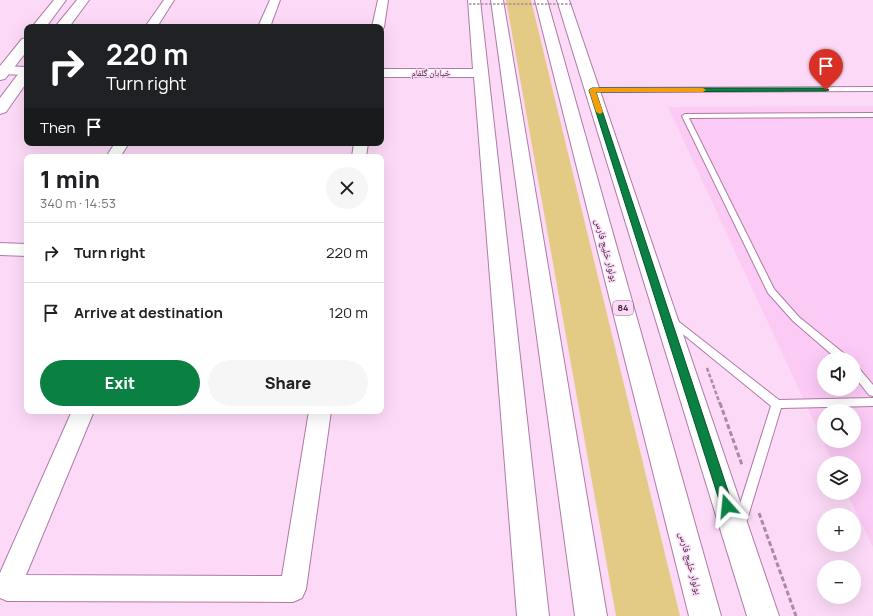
<!DOCTYPE html>
<meta charset="utf-8">
<style>
:root{--surface:#fff;--page:#f6f6f6;--text:#202124;--muted:#757577;--line:#e0e0e0;--accent:#0b8043}
body{margin:0;font-family:Manrope,"Noto Naskh Arabic",sans-serif;background:var(--page);color:var(--text);height:100vh;display:flex;flex-direction:column;font-size:15px;white-space:nowrap}
*{box-sizing:border-box;margin:0}
p{font-size:13px;color:var(--muted)}
.icon{flex:none;width:22px;height:22px;fill:none;stroke:currentColor;stroke-width:2;stroke-linecap:round;stroke-linejoin:round}
.map{position:relative;flex:1;overflow:hidden}
.panel{position:absolute;left:24px;top:154px;width:360px;height:260px;display:flex;flex-direction:column;background:var(--surface);border-radius:8px;box-shadow:0 4px 16px #0002}
.panel>*{flex:none}
.guide{position:absolute;left:24px;top:24px;width:360px;height:122px;border-radius:8px;box-shadow:0 4px 16px #0002;background:#202124;color:#fff;overflow:hidden}
.fabs{position:absolute;left:817px;top:352px;display:grid;gap:8px}
.fabs a{display:grid;place-items:center;width:44px;height:44px;border-radius:50%;background:var(--surface);box-shadow:0 4px 16px #0002;font-size:20px}
.pin{position:absolute;display:grid;place-items:center;width:34px;height:34px;color:#fff;margin:-41px -17px;border-radius:50% 50% 50% 0;rotate:-45deg;box-shadow:0 0 4px #0007}
.pin .icon{rotate:45deg}
.me{position:absolute;width:44px;margin:-22px;rotate:342deg;stroke-linejoin:round;filter:drop-shadow(0 0 3px #0008)}
.turn{display:flex;align-items:center;gap:14px;height:84px;padding:0 16px;font-size:18px}
.turn .icon{width:52px;height:52px;stroke-width:2.5}
.turn b{display:block;font-size:28px;line-height:34px}
.then{display:flex;align-items:center;height:38px;padding:0 16px;background:#0003;gap:8px;font-size:15px}
.round{display:grid;place-items:center;flex:none;width:42px;height:42px;border-radius:21px;background:var(--page)}
.head{display:flex;align-items:center;justify-content:space-between;height:68px;padding:0 16px}
h1{font-size:24px;font-weight:800;line-height:30px}
.cta{display:flex;gap:8px;margin-top:auto;padding:8px 16px}
.cta a{flex:1;height:46px;border-radius:24px;background:var(--accent);color:#fff;font-size:16px;font-weight:800;line-height:46px;text-align:center}
.cta a+a{background:var(--page);color:var(--text)}
ul{padding:0;list-style:none}
li{display:flex;align-items:center;gap:12px;height:60px;padding:0 16px;border-top:1px solid var(--line)}
li div{flex:1}
li b{display:block;font-size:15px}
li em{font-style:normal}
.map>svg:first-child{display:block}
.built{fill:#fbcaf5;fill-rule:evenodd}
.green{fill:#e4cb85}
.lines{fill:none;stroke-linecap:round;stroke-linejoin:round}
.service-casing{stroke:#ad7aa7;stroke-width:2}
.minor-casing{stroke:#ad7aa7;stroke-width:2}
.tertiary-casing{stroke:#ad7aa7;stroke-width:2}
.secondary-casing{stroke:#ad7aa7;stroke-width:2}
.primary-casing{stroke:#ad7aa7;stroke-width:2}
.trunk-casing{stroke:#ad7aa7;stroke-width:2}
.path-far1{stroke:#a88ca4;stroke-width:2.5;stroke-dasharray:4 2;stroke-linecap:butt}
.path{stroke:#a88ca4;stroke-width:3;stroke-dasharray:5 2.5;stroke-linecap:butt}
.service{fill:#fff;fill-rule:evenodd}
.minor{fill:#fff;fill-rule:evenodd}
.tertiary{fill:#fff;fill-rule:evenodd}
.secondary{fill:#fff;fill-rule:evenodd}
.primary{fill:#fff;fill-rule:evenodd}
.trunk{fill:#fff;fill-rule:evenodd}
.path-bridge{stroke:#a88ca4;stroke-width:1.5;stroke-dasharray:2.5 1.5;stroke-linecap:butt}
.route{fill:#0b8043;stroke:#07532c}
.slow{fill:#f59e0b}
.labels{text-anchor:middle;stroke-width:3;stroke-linejoin:round;paint-order:stroke}
.far-street-label{font-size:9px;fill:#3e293c;stroke:#fcdaf7}
.shield{fill:#fcdaf7;stroke:#775e74;stroke-width:1}
.shield-label{font-size:9px;font-weight:bold;fill:#3e293c}
.street-label{font-size:10px;fill:#3e293c;stroke:#fcdaf7}
</style>
<div class="map">
<svg width="873" height="616" viewBox="0 0 873 616">
<rect width="100%" height="100%" fill="#fcdaf7"/>
<path class="built" d="M873 106V547L847 493H854V463H833L668 107ZM824 359H854V389H824ZM824 411H854V441H824Z"/>
<polygon class="green" points="506,0 531,0 680,616 616,616"/>
<g class="lines">
<defs>
<g id="service">
<polygon points="873,87 873,91 592,92 589,90 592,88"/>
<polygon points="873,113 873,117 689,118 774,289 799,317 847,356 849,359 837,359 793,321 768,293 682,116 685,114"/>
<polygon points="671,316 674,318 779,400 873,398 873,406 781,408 746,523 744,527 740,529 736,527 734,523 771,406 668,322 666,320 668,318"/>
<polygon points="854,365 857,366 873,385 873,396 869,395 854,376"/>
</g>
<g id="minor">
<polygon points="164,0 174,0 157,27 145,27"/>
<polygon points="270,0 280,0 270,27 258,27"/>
<polygon points="378,0 388,0 384,27 381,30 381,27 372,27"/>
<polygon points="115,143 129,143 120,157 106,157"/>
<polygon points="354,143 368,143 366,157 352,157"/>
<polygon points="0,243 27,244 27,256 0,255"/>
<polygon points="72,411 94,411 26,575 282,576 309,411 331,411 306,589 302,598 293,602 7,601 0,598 0,573"/>
</g>
<g id="tertiary">
<polygon points="468,0 480,0 549,616 517,616 474,77 381,77 381,69 473,69"/>
<polygon points="557,0 569,0 779,616 747,616"/>
</g>
<polygon id="secondary" points="0,66 27,67 27,75 0,74"/>
<g id="primary">
<polygon points="54,0 66,0 46,27 32,27"/>
<polygon points="77,0 89,0 69,27 55,27"/>
<polygon points="27,38 27,51 5,79 0,80 0,66 22,39"/>
<polygon points="27,68 27,82 6,112 0,114 0,98 22,69"/>
</g>
<g id="trunk">
<polygon points="491,0 503,0 607,616 575,616"/>
<polygon points="535,0 547,0 721,616 689,616"/>
</g>
</defs>
<use href="#service" class="service-casing"/>
<use href="#minor" class="minor-casing"/>
<use href="#tertiary" class="tertiary-casing"/>
<use href="#secondary" class="secondary-casing"/>
<use href="#primary" class="primary-casing"/>
<use href="#trunk" class="trunk-casing"/>
<polyline class="path-far1" points="707,368 720,404"/>
<g class="path">
<polyline points="720,403 742,465"/>
<polyline points="759,513 796,616"/>
</g>
<use href="#service" class="service"/>
<use href="#minor" class="minor"/>
<use href="#tertiary" class="tertiary"/>
<use href="#secondary" class="secondary"/>
<use href="#primary" class="primary"/>
<use href="#trunk" class="trunk"/>
<polyline class="path-bridge" points="469,4 572,4"/>
</g>
<polygon class="route" points="592,88 826,88 829,90 826,91 596,92 733,506 731,509 727,511 723,509 721,506 589,90"/>
<polygon class="slow" points="592,88 703,88 706,90 703,92 596,92 603,112 600,114 596,112 589,90"/>
<g class="labels">
<g class="far-street-label">
<text x="431" y="76">خیابان گلفام</text>
</g>
<rect class="shield" x="613" y="301" width="20" height="14" rx="3"/>
<g class="shield-label">
<text x="623" y="311">84</text>
</g>
<g class="street-label">
<text transform="translate(607 250) rotate(75)" y="4">بولوار خلیج فارس</text>
<text transform="translate(691 563) rotate(75)" y="4">بولوار خلیج فارس</text>
</g>
</g>
</svg>
<div class="fabs">
<a><svg class="icon" aria-label="sound" viewBox="0 0 24 24"><path d="M4 9h4l5-4v14l-5-4H4zM17 9q2 3 0 6"/></svg></a>
<a><svg class="icon" aria-label="search" viewBox="0 0 24 24"><circle cx="10" cy="10" r="6"/><path d="M15 15l6 6"/></svg></a>
<a><svg class="icon" aria-label="layers" viewBox="0 0 24 24"><path d="M12 4l9 5-9 5-9-5zM3 14l9 5 9-5"/></svg></a>
<a>+</a>
<a>−</a>
</div>
<div class="pin" style="left:826px;top:90px;background:#d93025"><svg class="icon" aria-label="arrive" viewBox="0 0 24 24"><path d="M6 21V4h12l-3 4 3 4H6"/></svg></div>
<svg class="me" style="left:727px;top:506px" viewBox="-20 -20 40 40"><path d="M0-17L14 15 0 8-14 15z" fill="#0b8043" stroke="#fff" stroke-width="4"/></svg>
<div class="guide">
<div class="turn"><svg class="icon" aria-label="right" viewBox="0 0 24 24"><path d="M7 20v-9h11M14 6l5 5-5 5"/></svg><div><b>220 m</b>Turn right</div></div>
<div class="then">Then<svg class="icon" aria-label="arrive" viewBox="0 0 24 24"><path d="M6 21V4h12l-3 4 3 4H6"/></svg></div>
</div>
<section class="panel">
<div class="head"><div><h1>1 min</h1><p>340 m · 14:53</p></div><a class="round"><svg class="icon" aria-label="close" viewBox="0 0 24 24"><path d="M6 6l12 12M18 6L6 18"/></svg></a></div>
<ul>
<li><svg class="icon" aria-label="right" viewBox="0 0 24 24"><path d="M7 20v-9h11M14 6l5 5-5 5"/></svg><div><b>Turn right</b></div><em>220 m</em></li>
<li><svg class="icon" aria-label="arrive" viewBox="0 0 24 24"><path d="M6 21V4h12l-3 4 3 4H6"/></svg><div><b>Arrive at destination</b></div><em>120 m</em></li>
</ul>
<div class="cta"><a>Exit</a><a>Share</a></div>
</section>
</div>
